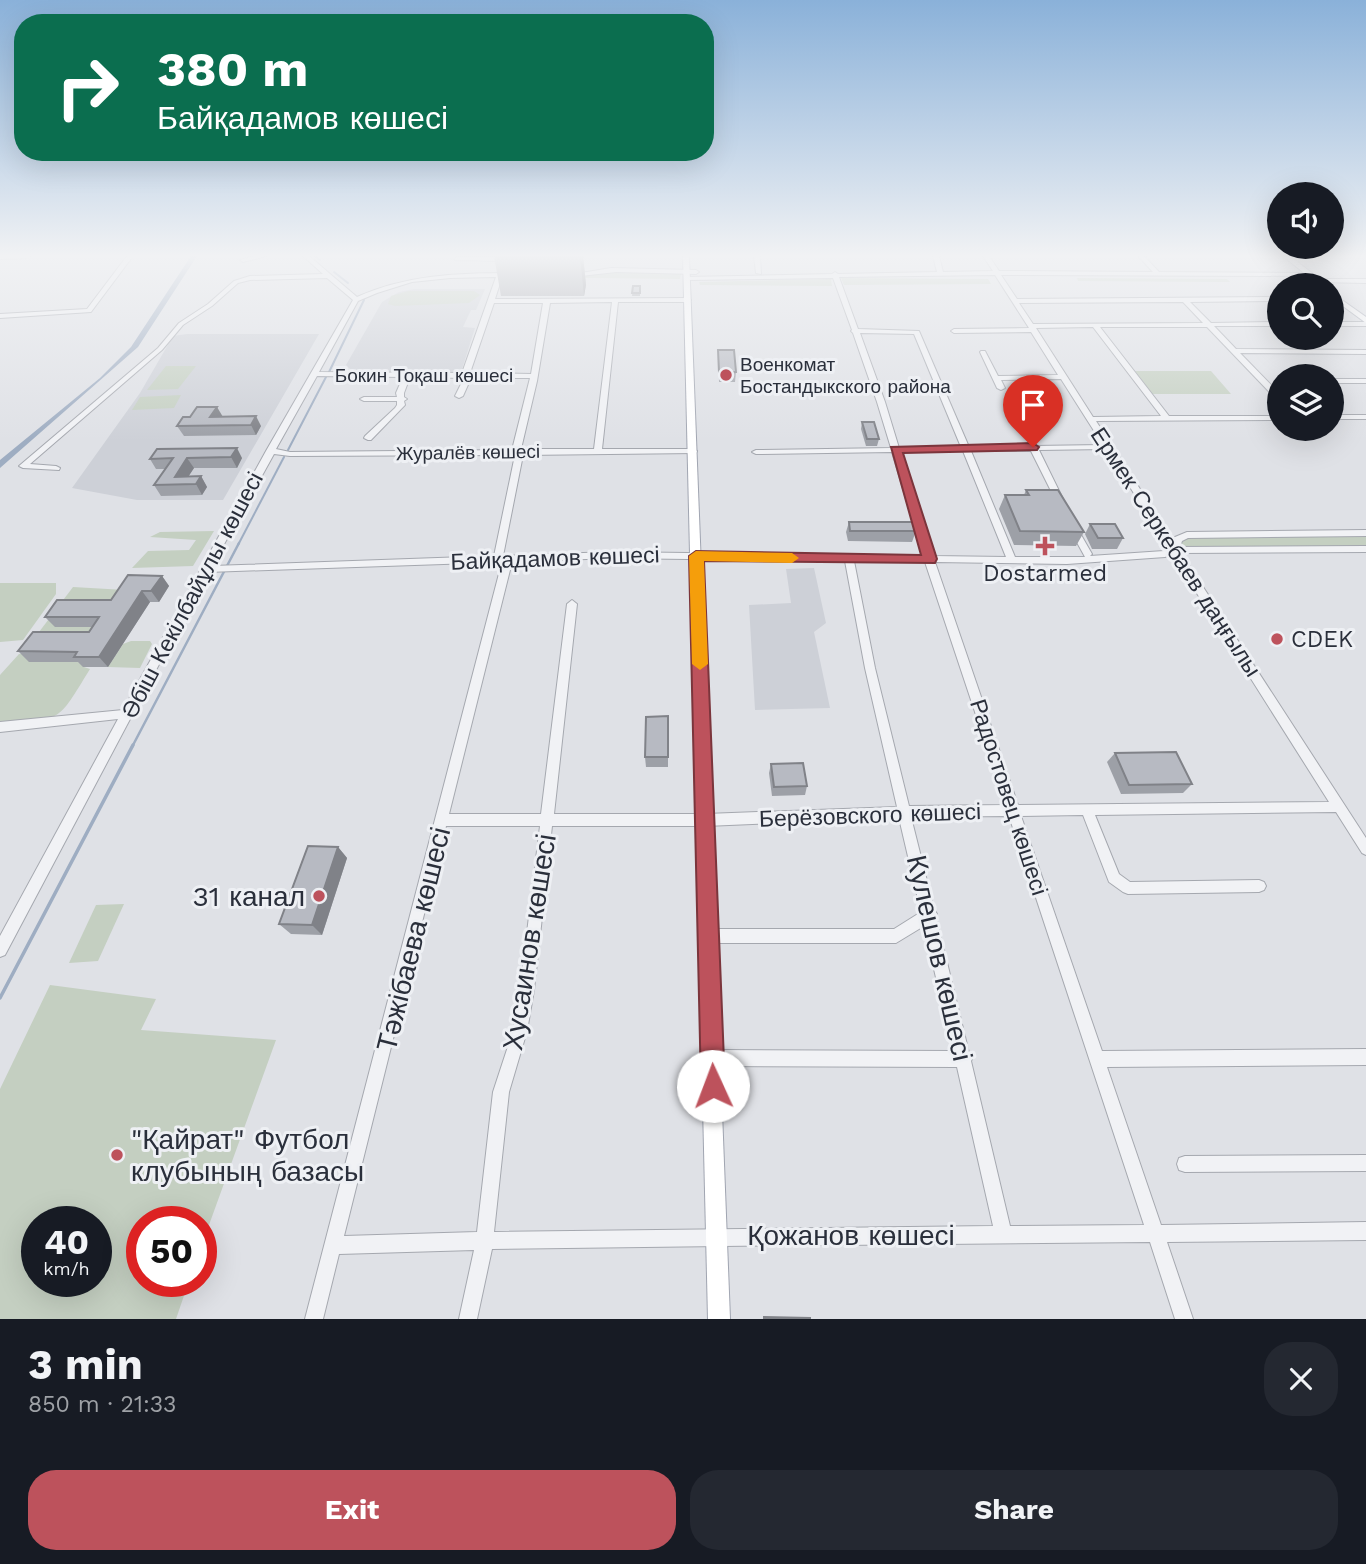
<!DOCTYPE html>
<meta charset="utf-8">
<style>
:root{--surface:#171b24;--page:#242831;--text:#f1f3f6;--muted:#9ea1a6;--accent:#bd525c}
body{margin:0;font-family:"Work Sans",sans-serif;background:var(--page);color:var(--text);height:100vh;display:flex;flex-direction:column;font-size:26px;white-space:nowrap}
*{box-sizing:border-box;margin:0}
p{font-size:23px;color:var(--muted)}
.icon{flex:none;width:38px;height:38px;fill:none;stroke:currentColor;stroke-width:2;stroke-linecap:round;stroke-linejoin:round}
.map{position:relative;height:1319px;overflow:hidden}
.details{display:flex;flex-direction:column;background:var(--surface);flex:1}
.details>*{flex:none}
.guide{position:absolute;left:14px;top:14px;width:700px;height:147px;border-radius:28px;box-shadow:0 7px 28px #0002;background:#0b6e4f;color:#fff;overflow:hidden}
.controls{position:absolute;left:1267px;top:182px;display:grid;gap:14px}
.controls a{display:grid;place-items:center;width:77px;height:77px;border-radius:50%;background:var(--surface);box-shadow:0 7px 28px #0002;font-size:35px}
.speed{position:absolute;left:21px;top:1206px;display:flex;gap:14px;font-size:35px;font-weight:700;text-align:center}
.speed>*{display:grid;place-content:center;width:91px;height:91px;border-radius:50%;background:var(--surface);box-shadow:0 7px 28px #0002;line-height:1}
.speed small{font-size:18px;font-weight:400}
.speed .limit{border:10px solid #d22;background:#fff;color:#111}
.pin{position:absolute;display:grid;place-items:center;width:60px;height:60px;color:#fff;margin:-72px -30px;border-radius:50% 50% 50% 0;rotate:-45deg;box-shadow:0 0 7px #0007}
.pin .icon{rotate:45deg}
.me{position:absolute;width:77px;margin:-38px;rotate:358deg;stroke-linejoin:round;filter:drop-shadow(0 0 5px #0008)}
.turn{display:flex;align-items:center;gap:24px;height:147px;padding:0 28px;font-size:32px}
.turn .icon{width:91px;height:91px;stroke-width:2.5}
.turn b{display:block;font-size:49px;line-height:60px}
.round{display:grid;place-items:center;flex:none;width:74px;height:74px;border-radius:28px;background:var(--page)}
.headline{display:flex;align-items:center;justify-content:space-between;height:119px;padding:0 28px}
h1{font-size:42px;font-weight:700;line-height:52px}
.action{display:flex;gap:14px;margin-top:auto;padding:14px 28px}
.action a{flex:1;height:80px;border-radius:28px;background:var(--accent);color:#fff;font-size:28px;font-weight:700;line-height:80px;text-align:center}
.action a+a{background:var(--page);color:var(--text)}
.map>svg:first-child{display:block}
.built{fill:#cdd0d7}
.green{fill:#c4cfc1;fill-rule:evenodd}
.water{fill:#9eadc2}
.lines{fill:none;stroke-linecap:round;stroke-linejoin:round}
.stream-far2{stroke:#9eadc2;stroke-width:2}
.stream-far1{stroke:#9eadc2;stroke-width:2.5}
.stream{stroke:#9eadc2;stroke-width:3.5}
.minor-casing{stroke:#a5a8af;stroke-width:2}
.major-casing{stroke:#a0a5b1;stroke-width:2}
.minor{fill:#f1f2f5;fill-rule:evenodd}
.major{fill:#fff;fill-rule:evenodd}
.wall{fill:#9da0a7}
.shaded-wall{fill:#808288}
.building{fill:#b7bac2;stroke:#808288;stroke-width:2}
.route{fill:#bd525c;stroke:#7b353c;stroke-width:2}
.slow{fill:#f59e0b}
.poi-dot{fill:#bd525c;stroke:#eef0f4;stroke-width:2.5}
.labels{text-anchor:middle;stroke-width:6;stroke-linejoin:round;paint-order:stroke}
.far-poi-label{font-size:19px;fill:#2a2f3b;stroke:#eef0f4;text-anchor:start}
.far-street-label{font-size:19px;fill:#2a2f3b;stroke:#eef0f4}
.street-label{font-size:23px;fill:#2a2f3b;stroke:#eef0f4}
.poi-label{font-size:23px;fill:#2a2f3b;stroke:#eef0f4}
.near-poi-label{font-size:28px;fill:#2a2f3b;stroke:#eef0f4;text-anchor:end}
.near-street-label{font-size:28px;fill:#2a2f3b;stroke:#eef0f4}
</style>
<div class="map">
<svg width="1366" height="1319" viewBox="0 0 1366 1319">
<rect width="100%" height="100%" fill="#dfe1e6"/>
<g class="built">
<polygon points="414,289 485,289 476,310 471,310 463,327 475,328 462,369 454,373 351,370 346,365 382,302 399,292"/>
<polygon points="187,334 319,334 223,500 137,500 72,488 140,393 173,336"/>
<polygon points="814,568 826,623 814,632 830,708 755,710 749,605 791,603 786,569"/>
</g>
<g class="green">
<polygon points="621,271 681,274 680,279 508,277 588,276"/>
<polygon points="841,278 988,279 991,284 844,285"/>
<polygon points="1077,278 1227,279 1230,282 1078,281"/>
<polygon points="831,279 832,286 700,285 699,282"/>
<polygon points="408,291 474,291 480,295 469,303 395,306 388,304 391,296"/>
<polygon points="166,366 196,366 178,389 147,390"/>
<polygon points="1135,371 1211,371 1231,394 1152,394"/>
<polygon points="181,395 174,408 132,410 140,397"/>
<polygon points="214,531 193,566 132,568 148,551 189,550 196,540 150,537 160,532"/>
<polygon points="1366,536 1366,547 1177,549 1183,538"/>
<polygon points="0,583 56,583 56,594 23,640 0,642"/>
<polygon points="73,587 125,590 108,627 27,648"/>
<polygon points="131,641 150,641 152,644 140,668 108,667 123,644"/>
<path d="M35 653 30 662H87L84 667 90 669C56 724 64 718 0 724V675L19 654Z"/>
<polygon points="124,904 98,961 69,963 96,905"/>
<path d="M50 985 156 999 141 1030 276 1040 201 1247V1222H142V1281H189L176 1319H0V1089ZM37 1222H96V1281H37Z"/>
</g>
<polygon class="water" points="191,256 197,256 138,347 0,468 0,460 100,378 131,347"/>
<g class="lines">
<g class="stream-far2">
<polyline points="314,256 320,260"/>
<polyline points="334,272 348,283"/>
<polyline points="329,372 364,300"/>
<polyline points="288,450 326,377"/>
<polyline points="238,545 284,457"/>
</g>
<polyline class="stream-far1" points="132,747 239,543"/>
<polyline class="stream" points="0,998 133,745"/>
<defs>
<g id="minor">
<polygon points="0,256 30,256 27,258 0,259"/>
<polygon points="127,256 133,256 91,312 0,318 0,314 87,309"/>
<polygon points="255,256 266,256 243,262 240,260"/>
<path d="M303 256H309L357 297C406 275 457 273 510 273L513 275 512 276 502 277 495 299 688 298 691 300 688 302H618L602 449H693L697 451 696 453 523 455 503 556 611 552 923 556 892 452 756 454 752 452 756 450 891 448 877 402 853 333 851 331 852 330 833 278 687 280 685 279V277L832 274 835 272 838 274 937 272 933 256H939L943 272 993 271 983 256H989L999 271 1153 272 1138 256H1144L1159 272 1311 273 1312 274 1309 276 1001 275 1017 299 1279 297V301L1190 302 1211 323 1279 322V326H1214L1236 349 1366 350V354L1240 353 1279 393V399H1276L1207 327H1100L1169 416H1279V420L1096 421 1173 540 1175 537 1187 532 1366 530V536L1188 538 1182 541 1180 547 1366 546V552L1181 553 1366 838V855L1362 853 1336 812 1095 815 1119 874 1130 882 1259 880 1264 882 1266 886 1264 890 1259 892 1128 894 1123 892 1109 882 1083 815 1021 816 1102 1051 1366 1049V1065L1107 1067 1161 1225 1366 1222V1240L1167 1242 1193 1319H1175L1150 1242 722 1246 492 1249 477 1319H459L474 1250 339 1254 323 1319H305L502 562 208 572 5 955 0 957V936L118 719 0 732V722L123 710 266 451 353 300 327 278 250 280 238 283 212 306 183 325 162 350 30 464 56 466 60 468 59 470 23 468 19 466 158 348 179 323 208 304 234 281 250 276 323 274ZM995 275 1029 328 954 329 951 331 954 333 1031 332 1058 375 998 376 985 351H981L980 352 997 388 1001 390 1005 388 1001 380 1061 379 1103 445 969 447 919 331 858 329 839 277ZM496 277 462 373 319 372 358 301 377 293 412 282 450 278ZM612 302 594 449H521L537 381 550 303ZM1183 302 1203 323 1033 324 1019 303ZM494 303H543L531 374 470 373ZM1093 327 1161 416 1093 417 1036 328ZM860 333 914 334 961 447 899 448 885 402ZM317 376 403 377 396 393 397 397H364L360 399 364 401H397V405L395 408 365 436 364 438 368 440H371L405 405 404 401 407 399 404 397V393L410 377 464 378 455 396 459 398 463 396 471 378H530L512 450 290 452 276 449ZM1106 449 1169 549 1164 551 1090 556 1092 554 1076 526 1073 525 1069 528 1085 557H1015L971 451H1031L1056 501 1060 504 1064 501 1039 450ZM963 451 1006 557 933 556 900 452ZM274 454 290 456 515 455 494 556 212 566ZM1172 554 1329 802 1018 805 935 562 1067 564 1165 557ZM611 558 845 561 865 668 897 807 706 814H554L577 604 572 600 567 604 541 814H449L512 562ZM854 561 925 562 1006 805 909 806 875 668ZM1009 816 1144 1225 1010 1226 971 1061 972 1059 969 1053 936 917 937 914 934 909 911 817ZM899 818 921 912 894 929H709L704 931 702 936 704 941 709 943H896L924 926 953 1051 712 1050 707 1053 704 1058 707 1063 712 1066 957 1067 993 1226 494 1232 509 1092 527 1031 534 990 552 826H706ZM446 826H540L520 990 513 1031 493 1092 477 1232 344 1236Z"/>
<polygon points="754,256 760,256 761,274 756,273"/>
<polygon points="457,257 507,257 510,259 507,261 455,260 454,259"/>
<polygon points="611,268 696,270 699,272 696,274 616,272 572,277 569,275"/>
<polygon points="1318,279 1366,279 1366,283 1316,282 1315,281"/>
<rect x="1332" y="322" width="34" height="4"/>
<rect x="1332" y="379" width="34" height="4"/>
<rect x="1332" y="415" width="34" height="4"/>
<polygon points="1366,1155 1366,1171 1185,1172 1179,1170 1177,1164 1179,1158 1185,1156"/>
</g>
<g id="major">
<polygon points="683,256 689,256 730,1319 708,1319"/>
<polygon points="1283,256 1290,256 1327,285 1319,285"/>
<polygon points="1332,293 1366,317 1366,323 1332,298"/>
</g>
</defs>
<use href="#minor" class="minor-casing"/>
<use href="#major" class="major-casing"/>
<use href="#minor" class="minor"/>
<use href="#major" class="major"/>
</g>
<g class="wall">
<polygon points="494,256 583,256 586,285 584,296 501,296"/>
<polygon points="633,286 640,286 640,296 632,296"/>
<polygon points="718,350 736,372 735,382 719,382"/>
<polygon points="222,416 261,426 256,435 184,436 177,426"/>
<polygon points="862,422 879,439 877,446 866,446 861,429"/>
<polygon points="157,449 242,458 237,468 194,468 188,476 201,476 207,487 202,495 161,496 154,485 165,469 156,469 150,459"/>
<polygon points="1026,490 1084,532 1076,546 1014,545 999,509 1005,495 1024,495"/>
<polygon points="849,522 916,531 912,542 848,541 846,532"/>
<polygon points="1090,524 1123,538 1117,549 1092,549 1085,534"/>
<polygon points="162,576 169,586 159,602 150,602 108,667 83,667 78,662 29,662 18,651 89,632 92,627 55,627 45,617 111,600"/>
<polygon points="668,716 668,767 646,767 645,757"/>
<polygon points="1115,753 1192,784 1183,793 1121,794 1107,762"/>
<polygon points="771,764 807,786 805,795 772,796 769,773"/>
<polygon points="338,847 347,858 322,935 291,934 279,924"/>
</g>
<g class="shaded-wall">
<polygon points="580,256 583,256 586,285 584,296"/>
<polygon points="217,407 223,417 210,417"/>
<polygon points="256,416 261,426 256,435 251,425"/>
<polygon points="237,448 242,458 237,468 231,457"/>
<polygon points="187,458 194,468 183,485 175,477"/>
<polygon points="201,476 207,487 202,495 196,484"/>
<polygon points="162,576 169,586 159,602 151,591"/>
<polygon points="142,591 150,602 108,667 99,657"/>
<polygon points="338,847 347,858 322,935 312,925"/>
</g>
<g class="building">
<polygon points="633,286 640,286 640,293 632,293"/>
<polygon points="718,350 734,350 736,372 719,372"/>
<polygon points="197,407 217,407 210,417 256,416 251,425 177,426 183,417 190,417"/>
<polygon points="862,422 874,422 879,439 867,439"/>
<polygon points="237,448 231,457 187,458 175,477 201,476 196,484 154,485 173,458 150,459 157,449"/>
<polygon points="1026,490 1058,490 1084,532 1020,531 1005,495 1029,495"/>
<polygon points="849,522 913,522 916,531 850,531"/>
<polygon points="1090,524 1115,524 1123,538 1098,538"/>
<polygon points="128,575 162,576 151,591 142,591 99,657 74,657 77,652 18,651 33,632 89,632 99,617 45,617 57,600 111,600"/>
<polygon points="668,716 668,757 645,757 646,717"/>
<polygon points="1176,752 1192,784 1129,785 1115,753"/>
<polygon points="803,763 807,786 774,787 771,764"/>
<polygon points="308,846 338,847 312,925 279,924"/>
<polygon points="764,1317 810,1318 810,1319 764,1319"/>
</g>
<linearGradient id="sky" x2="0" y2="1"><stop stop-color="#8ab1d9"/><stop offset="0.58" stop-color="#f1f2f4"/><stop offset="1" stop-color="#f1f2f4" stop-opacity="0"/></linearGradient>
<rect width="1366" height="441" fill="url(#sky)"/>
<polygon class="route" points="1033,443 1039,447 1037,450 903,453 937,559 935,563 704,561 725,1086 721,1094 713,1098 704,1094 701,1086 689,556 696,551 921,555 891,447"/>
<polygon class="slow" points="696,551 792,553 799,558 792,563 704,561 708,664 700,670 692,664 689,556"/>
<g class="poi-dot">
<circle cx="726" cy="375" r="7"/>
<path d="M1041.5 535.5h7v7h7v7h-7v7h-7v-7h-7v-7h7z"/>
<circle cx="1277" cy="639" r="7"/>
<circle cx="319" cy="896" r="7"/>
<circle cx="117" cy="1155" r="7"/>
</g>
<g class="labels">
<g class="far-poi-label">
<text x="740" y="371">Военкомат<tspan x="740" dy="22">Бостандыкского района</tspan></text>
</g>
<g class="far-street-label">
<text x="424" y="382">Бокин Тоқаш көшесі</text>
<text transform="translate(468 452) rotate(-1)" y="7">Журалёв көшесі</text>
</g>
<g class="street-label">
<text transform="translate(1176 552) rotate(57)" y="8">Ермек Серкебаев даңғылы</text>
<text transform="translate(555 558) rotate(-2)" y="8">Байқадамов көшесі</text>
<text transform="translate(192 595) rotate(-62)" y="8">Әбіш Кекілбайұлы көшесі</text>
<text transform="translate(1009 797) rotate(72)" y="8">Радостовец көшесі</text>
<text transform="translate(870 815) rotate(-2)" y="8">Берёзовского көшесі</text>
</g>
<g class="poi-label">
<text x="1045" y="581">Dostarmed</text>
<text x="1291" y="647" text-anchor="start">CDEK</text>
</g>
<g class="near-poi-label">
<text x="305" y="906">31 канал</text>
<text x="131" y="1149" text-anchor="start">"Қайрат" Футбол<tspan x="131" dy="32">клубының базасы</tspan></text>
</g>
<g class="near-street-label">
<text transform="translate(413 939) rotate(-76)" y="10">Тәжібаева көшесі</text>
<text transform="translate(529 942) rotate(-81)" y="10">Хусаинов көшесі</text>
<text transform="translate(940 958) rotate(77)" y="10">Кулешов көшесі</text>
<text x="851" y="1245">Қожанов көшесі</text>
</g>
</g>
</svg>
<div class="controls">
<a><svg class="icon" aria-label="sound" viewBox="0 0 24 24"><path d="M4 9h4l5-4v14l-5-4H4zM17 9q2 3 0 6"/></svg></a>
<a><svg class="icon" aria-label="search" viewBox="0 0 24 24"><circle cx="10" cy="10" r="6"/><path d="M15 15l6 6"/></svg></a>
<a><svg class="icon" aria-label="layers" viewBox="0 0 24 24"><path d="M12 4l9 5-9 5-9-5zM3 14l9 5 9-5"/></svg></a>
</div>
<div class="speed"><div>40<small>km/h</small></div><div class="limit">50</div></div>
<div class="pin" style="left:1033px;top:447px;background:#d93025"><svg class="icon" aria-label="arrive" viewBox="0 0 24 24"><path d="M6 21V4h12l-3 4 3 4H6"/></svg></div>
<svg class="me" style="left:713px;top:1086px" viewBox="-20 -20 40 40"><circle r="19" fill="#fff"/><path d="M0-13L10 11 0 6-10 11z" fill="#bd525c"/></svg>
<div class="guide">
<div class="turn"><svg class="icon" aria-label="right" viewBox="0 0 24 24"><path d="M7 20v-9h11M14 6l5 5-5 5"/></svg><div><b>380 m</b>Байқадамов көшесі</div></div>
</div>
</div>
<section class="details">
<div class="headline"><div><h1>3 min</h1><p>850 m · 21:33</p></div><a class="round"><svg class="icon" aria-label="close" viewBox="0 0 24 24"><path d="M6 6l12 12M18 6L6 18"/></svg></a></div>
<div class="action"><a>Exit</a><a>Share</a></div>
</section>
